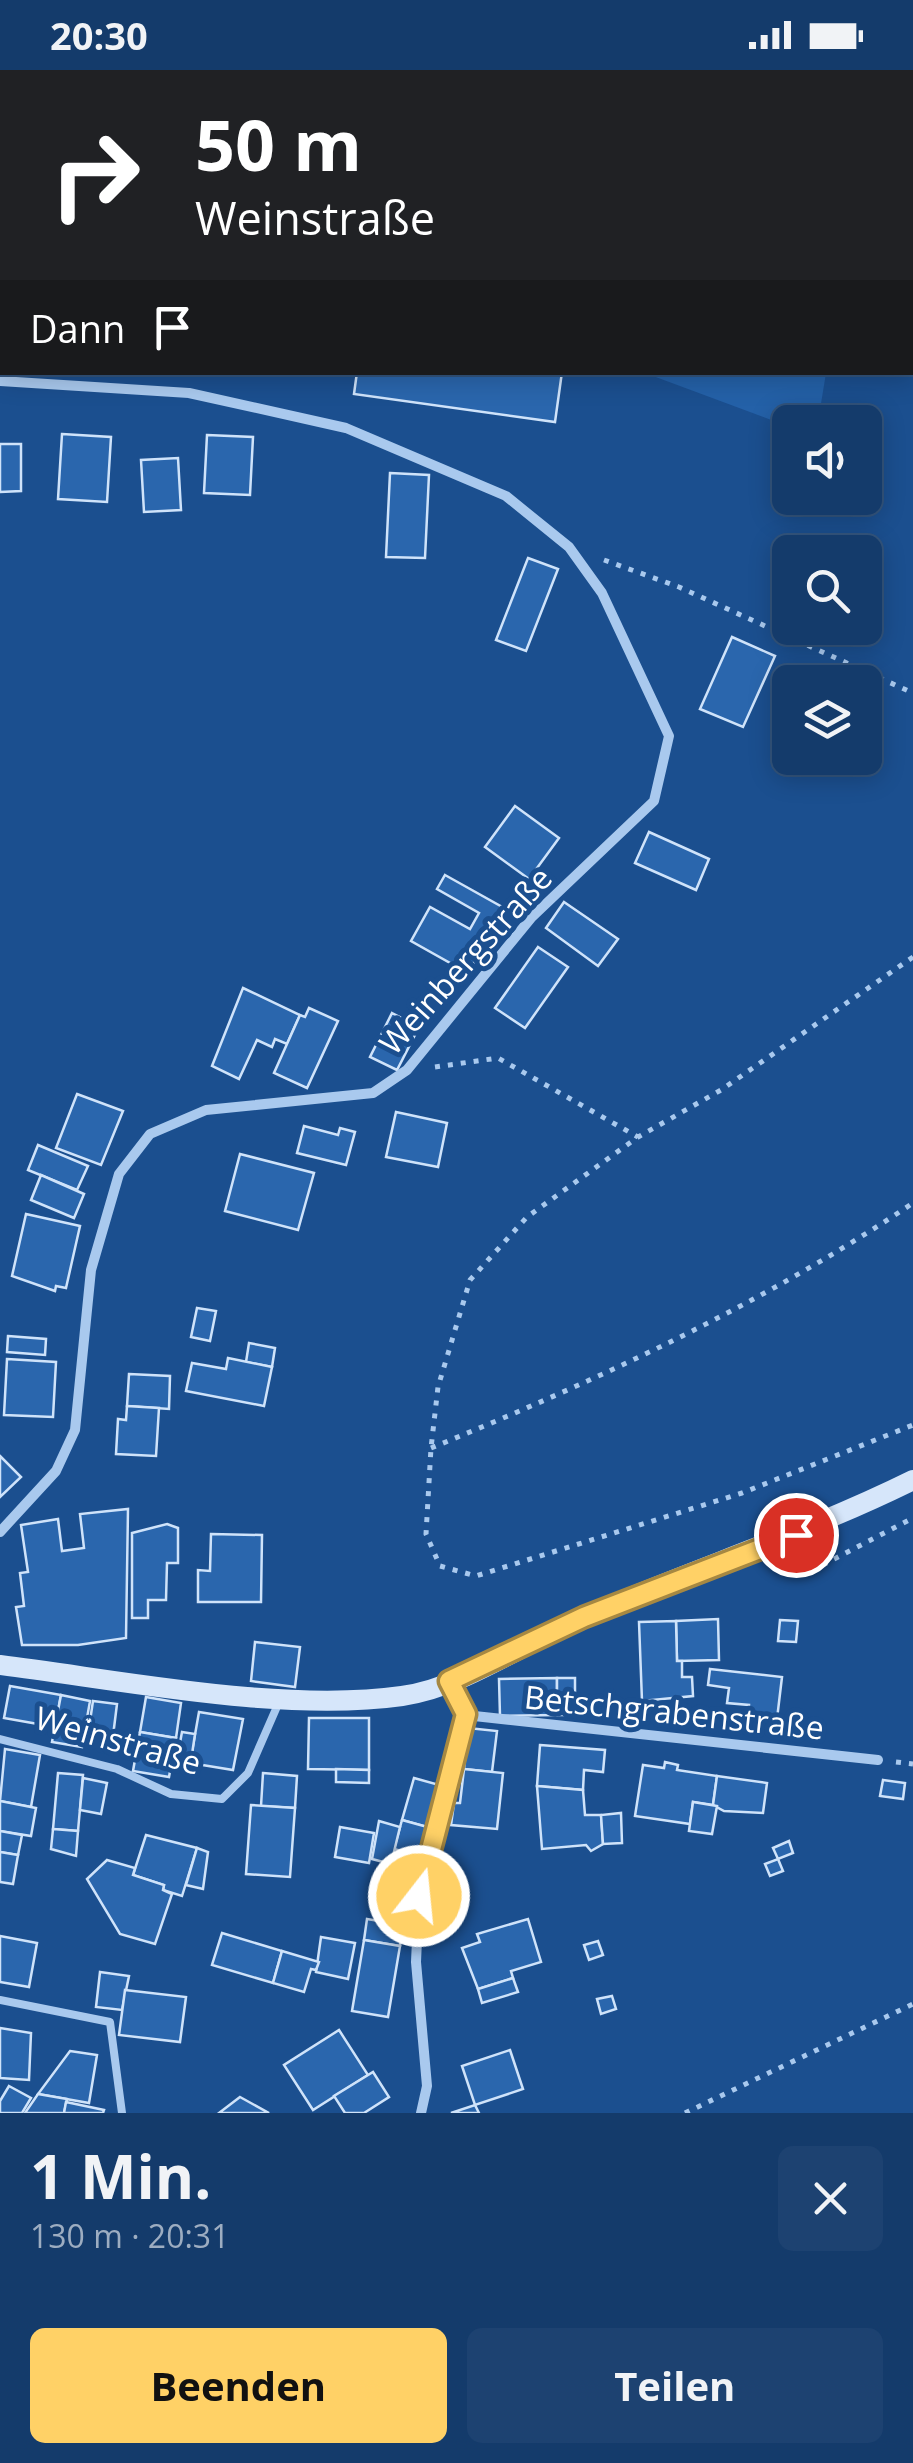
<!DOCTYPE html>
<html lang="de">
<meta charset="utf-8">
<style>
:root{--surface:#143b6b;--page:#1d4271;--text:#f1f3f6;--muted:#9dadc1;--line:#33557e;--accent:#ffd166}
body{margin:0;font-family:"Open Sans",sans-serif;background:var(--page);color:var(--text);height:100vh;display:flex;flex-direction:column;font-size:38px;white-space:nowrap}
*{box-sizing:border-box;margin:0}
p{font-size:32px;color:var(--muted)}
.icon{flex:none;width:55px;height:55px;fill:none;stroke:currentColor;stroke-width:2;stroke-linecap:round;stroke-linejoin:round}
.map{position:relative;height:2043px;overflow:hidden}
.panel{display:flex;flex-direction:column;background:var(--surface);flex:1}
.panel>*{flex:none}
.banner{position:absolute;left:0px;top:0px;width:915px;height:305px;box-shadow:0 5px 25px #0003,0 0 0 2px var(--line);background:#202124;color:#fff;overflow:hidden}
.tools{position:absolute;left:772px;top:335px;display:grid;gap:20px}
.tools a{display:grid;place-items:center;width:110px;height:110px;border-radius:15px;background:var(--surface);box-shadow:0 5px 25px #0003,0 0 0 2px var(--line);font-size:50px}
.pin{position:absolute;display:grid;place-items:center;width:85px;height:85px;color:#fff;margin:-42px;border:5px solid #fff;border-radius:50%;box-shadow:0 2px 10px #0007}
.me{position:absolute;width:110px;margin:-55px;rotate:16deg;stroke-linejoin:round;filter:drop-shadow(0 0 8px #0008)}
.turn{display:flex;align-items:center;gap:35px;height:210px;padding:0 30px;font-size:45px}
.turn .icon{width:130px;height:130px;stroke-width:2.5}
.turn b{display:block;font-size:70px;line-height:85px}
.then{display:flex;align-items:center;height:95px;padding:0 30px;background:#0003;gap:20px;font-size:38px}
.round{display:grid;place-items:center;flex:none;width:105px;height:105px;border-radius:15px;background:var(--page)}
.summary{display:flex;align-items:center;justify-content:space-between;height:170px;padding:0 30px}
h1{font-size:60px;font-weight:700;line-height:75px}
.button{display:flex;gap:20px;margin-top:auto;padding:20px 30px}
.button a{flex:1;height:115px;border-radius:15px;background:var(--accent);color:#111;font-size:40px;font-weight:700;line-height:115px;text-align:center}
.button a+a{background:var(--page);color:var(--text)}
.status{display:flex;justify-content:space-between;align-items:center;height:70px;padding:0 50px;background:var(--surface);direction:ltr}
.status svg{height:28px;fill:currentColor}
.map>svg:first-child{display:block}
.green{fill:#2461a8}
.building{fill:#2a66ad;stroke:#cfe3fa;stroke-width:2.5}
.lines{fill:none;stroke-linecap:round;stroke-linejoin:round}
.path{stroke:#a9c9ee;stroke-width:5;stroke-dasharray:5 8;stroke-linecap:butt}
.service{stroke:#a9c9ee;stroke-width:8}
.minor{stroke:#a9c9ee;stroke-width:10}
.secondary{stroke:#d6e6fa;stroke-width:20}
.route-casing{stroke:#a68842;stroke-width:25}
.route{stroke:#ffd166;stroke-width:18}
.labels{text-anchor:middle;stroke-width:10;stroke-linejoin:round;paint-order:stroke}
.street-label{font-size:32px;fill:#fff;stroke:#1b4f8f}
</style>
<div class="status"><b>20:30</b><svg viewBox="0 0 49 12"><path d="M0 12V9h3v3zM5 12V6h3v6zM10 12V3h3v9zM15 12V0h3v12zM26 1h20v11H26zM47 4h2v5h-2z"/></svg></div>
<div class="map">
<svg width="913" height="2043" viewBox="0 0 913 2043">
<rect width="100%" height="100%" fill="#1b4f8f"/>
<g class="green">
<polygon points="380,0 874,0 379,2"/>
<polygon points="645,303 826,303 818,352 790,352 790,357"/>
</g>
<g class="building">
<polygon points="357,302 562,302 555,352 354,324"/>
<polygon points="62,364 111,367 107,432 58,429"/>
<polygon points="207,365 253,367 250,425 204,423"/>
<polygon points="0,374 21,374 21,421 0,422"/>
<polygon points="178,388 181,440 144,442 141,390"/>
<polygon points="390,403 429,405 425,488 386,487"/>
<polygon points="528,488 558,499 526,581 496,570"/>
<polygon points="732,567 775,586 743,657 700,639"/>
<polygon points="515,736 559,768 529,809 485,777"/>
<polygon points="649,762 709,789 696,820 635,793"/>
<polygon points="445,805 504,838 468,903 411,871 430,837 470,859 479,843 437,819"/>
<polygon points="564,832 618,869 598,896 546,858"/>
<polygon points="538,877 568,897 525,958 495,938"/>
<polygon points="243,918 300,945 287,974 275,969 272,977 257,970 239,1009 212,996"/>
<polygon points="309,938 338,951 307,1018 274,1003 300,945 305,947"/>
<polygon points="392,943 419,957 397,1000 370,987"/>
<polygon points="77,1024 123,1041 101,1095 56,1078"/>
<polygon points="396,1042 447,1053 438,1097 386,1087"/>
<polygon points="304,1056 338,1065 340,1058 355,1062 346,1095 297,1083"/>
<polygon points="38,1075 88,1096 77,1120 28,1100"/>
<polygon points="240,1084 314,1103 298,1160 225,1141"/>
<polygon points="41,1105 84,1124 74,1148 31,1130"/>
<polygon points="26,1144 80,1156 66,1218 56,1216 55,1221 12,1206"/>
<polygon points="197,1238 216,1241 210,1271 191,1267"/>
<polygon points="8,1266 46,1269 45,1285 7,1282"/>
<polygon points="249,1273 275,1278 272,1297 246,1292"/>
<polygon points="228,1288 272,1297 264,1336 186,1321 192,1293 226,1299"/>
<polygon points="7,1289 56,1292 53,1347 4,1345"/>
<polygon points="129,1304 170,1306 169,1339 127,1336"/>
<polygon points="127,1336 159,1338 156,1386 116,1384 118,1349 126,1350"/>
<polygon points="0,1386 21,1407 0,1427"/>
<polygon points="128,1439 126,1568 78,1575 22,1575 16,1537 24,1536 20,1503 28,1502 21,1455 58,1449 62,1481 84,1478 80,1444"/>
<polygon points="167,1454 178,1458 178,1493 167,1493 166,1530 148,1530 148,1548 132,1548 132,1463"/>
<polygon points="211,1464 262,1465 261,1532 198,1532 198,1500 210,1501"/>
<polygon points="718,1549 719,1590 677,1591 676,1551"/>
<polygon points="780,1550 798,1551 796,1572 778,1571"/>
<polygon points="676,1551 677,1591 682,1591 682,1607 692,1607 693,1626 642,1631 639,1552"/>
<polygon points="255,1572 300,1577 295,1617 251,1611"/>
<polygon points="710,1599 782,1607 777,1649 748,1646 749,1635 727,1633 729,1618 708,1615"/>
<polygon points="557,1608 557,1645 500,1646 499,1609"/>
<rect x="557" y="1608" width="18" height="37"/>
<polygon points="10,1616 61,1625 55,1657 4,1648"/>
<polygon points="61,1625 90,1631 82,1677 52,1672"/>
<polygon points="146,1627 181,1633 176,1668 140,1662"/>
<polygon points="93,1631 117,1634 112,1674 87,1671"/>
<polygon points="199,1642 243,1649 233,1700 190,1693"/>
<polygon points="309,1648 369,1648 369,1700 308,1699"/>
<polygon points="468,1658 497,1661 492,1702 464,1699"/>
<polygon points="140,1662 176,1668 169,1707 133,1701"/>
<polygon points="182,1662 195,1664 191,1691 177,1689"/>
<polygon points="540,1675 605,1680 603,1702 584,1700 583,1720 537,1716"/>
<polygon points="5,1679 40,1685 31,1737 0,1731"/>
<polygon points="665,1692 678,1695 677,1700 717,1706 713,1735 693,1732 690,1754 635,1746 643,1695 664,1698"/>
<polygon points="336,1699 369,1700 369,1713 336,1712"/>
<polygon points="464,1699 503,1703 497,1759 451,1755 454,1733 460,1733"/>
<polygon points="58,1703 83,1705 78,1761 53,1759"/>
<polygon points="263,1703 297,1706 295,1738 261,1736"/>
<polygon points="717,1706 767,1713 763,1743 724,1741 713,1735"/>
<polygon points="83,1708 107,1713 101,1744 80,1740"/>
<polygon points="414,1708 443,1716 431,1758 402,1750"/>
<polygon points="883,1710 905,1713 903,1729 880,1726"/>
<polygon points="537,1716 583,1720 585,1745 601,1745 603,1774 591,1781 586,1775 542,1779"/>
<polygon points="0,1731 36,1738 31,1766 0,1761"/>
<polygon points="693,1732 717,1736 712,1764 689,1761"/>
<polygon points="251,1735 295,1738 290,1807 246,1804"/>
<polygon points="621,1743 622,1773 603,1774 601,1745"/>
<polygon points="402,1750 431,1758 423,1787 394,1779"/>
<polygon points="379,1751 400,1757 391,1794 372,1789"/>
<polygon points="340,1757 374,1763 369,1793 335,1787"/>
<polygon points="53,1759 78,1761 76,1786 51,1779"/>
<polygon points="0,1761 22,1765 18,1785 0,1782"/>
<polygon points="146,1765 197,1778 182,1826 163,1820 164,1815 133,1805"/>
<polygon points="789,1771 793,1783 778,1789 773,1778"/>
<polygon points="197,1778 208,1782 203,1819 186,1815"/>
<polygon points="0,1782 18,1785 13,1814 0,1812"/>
<polygon points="778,1789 783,1801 770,1806 765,1794"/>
<polygon points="107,1790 135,1798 133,1805 164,1815 163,1820 172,1824 155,1874 120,1864 87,1809"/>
<polygon points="367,1849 403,1855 400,1876 364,1870"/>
<polygon points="528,1849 541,1892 511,1901 513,1908 478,1919 462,1878 480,1872 477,1864"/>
<polygon points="222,1863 282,1881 273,1913 212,1895"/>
<polygon points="0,1866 37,1873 29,1917 0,1912"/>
<polygon points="321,1867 355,1873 348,1909 316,1902"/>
<polygon points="364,1870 400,1876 388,1947 352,1941"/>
<polygon points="598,1871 603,1885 589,1890 584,1875"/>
<polygon points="282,1881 319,1892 316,1900 311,1899 304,1922 273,1913"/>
<polygon points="100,1902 129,1906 122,1940 96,1937"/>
<polygon points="513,1908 518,1922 482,1933 478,1919"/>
<polygon points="125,1920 186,1927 180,1972 119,1965"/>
<polygon points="612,1926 616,1939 601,1944 597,1929"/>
<polygon points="0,1958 31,1963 29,2010 0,2008"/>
<polygon points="339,1960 368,2005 313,2040 284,1995"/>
<polygon points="510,1980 523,2019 475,2035 462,1996"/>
<polygon points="70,1981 97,1985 89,2033 38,2024"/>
<polygon points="373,2002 389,2027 364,2043 345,2043 334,2026"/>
<polygon points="9,2016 31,2028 22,2043 0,2043 0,2031"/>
<polygon points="38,2024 67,2029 64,2043 25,2043"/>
<polygon points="240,2027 269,2043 219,2043"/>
<polygon points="66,2032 104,2040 103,2043 64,2043"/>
<polygon points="475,2035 479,2043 451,2043"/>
</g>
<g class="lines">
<g class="path">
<polyline points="604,490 679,517 913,623"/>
<polyline points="913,887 721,1020 638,1067 527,1147 470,1210 438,1317 431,1378 426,1464 440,1496 476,1506 742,1423 913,1355"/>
<polyline points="435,997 498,988 638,1067"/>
<path d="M431 1378C598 1310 763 1234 913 1133"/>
<polyline points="811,1501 913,1448"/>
<polyline points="896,1692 913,1694"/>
<polyline points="685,2043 913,1934"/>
</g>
<g class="service">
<polyline points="0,1669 117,1699 171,1724 222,1729 248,1703 279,1632"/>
<polyline points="0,1930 110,1952 122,2043"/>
</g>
<g class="minor">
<polyline points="0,311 189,323 346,358 506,426 569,477 602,523 669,666 654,731 531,848 407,1000 373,1023 206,1040 150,1064 119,1104 91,1200 75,1360 56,1401 0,1462"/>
<polyline points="465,1645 878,1690"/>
<polyline points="421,2043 427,2016 416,1892 419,1826 465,1645 449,1611"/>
</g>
<path class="secondary" d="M0 1595C121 1610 282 1643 402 1626 464 1617 525 1573 583 1547 692 1499 806 1463 913 1410"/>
</g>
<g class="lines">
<defs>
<polyline id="route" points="419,1826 466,1644 449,1611 584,1547 796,1465"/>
</defs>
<use href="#route" class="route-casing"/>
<use href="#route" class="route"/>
</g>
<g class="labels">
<g class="street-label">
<text transform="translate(466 891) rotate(-48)" y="11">Weinbergstraße</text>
<text transform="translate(674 1643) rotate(6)" y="11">Betschgrabenstraße</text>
<text transform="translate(118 1671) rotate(16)" y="11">Weinstraße</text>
</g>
</g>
</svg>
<div class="tools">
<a><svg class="icon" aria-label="sound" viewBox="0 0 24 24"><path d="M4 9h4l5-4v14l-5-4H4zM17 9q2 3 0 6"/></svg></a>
<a><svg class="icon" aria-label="search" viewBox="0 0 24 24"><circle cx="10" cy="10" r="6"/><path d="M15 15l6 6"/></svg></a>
<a><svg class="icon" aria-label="layers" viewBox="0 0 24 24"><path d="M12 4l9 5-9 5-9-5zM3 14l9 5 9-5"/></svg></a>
</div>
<div class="pin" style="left:796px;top:1465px;background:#d93025"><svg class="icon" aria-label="arrive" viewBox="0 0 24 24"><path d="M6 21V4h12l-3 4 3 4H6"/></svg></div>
<svg class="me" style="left:419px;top:1826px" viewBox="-20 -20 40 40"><circle r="17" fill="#ffd166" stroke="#fff" stroke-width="3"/><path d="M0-11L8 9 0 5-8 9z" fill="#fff"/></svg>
<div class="banner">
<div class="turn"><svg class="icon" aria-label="right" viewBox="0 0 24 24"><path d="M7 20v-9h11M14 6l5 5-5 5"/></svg><div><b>50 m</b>Weinstraße</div></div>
<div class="then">Dann<svg class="icon" aria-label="arrive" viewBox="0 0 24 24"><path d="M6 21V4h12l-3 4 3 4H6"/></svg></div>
</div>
</div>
<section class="panel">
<div class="summary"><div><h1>1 Min.</h1><p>130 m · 20:31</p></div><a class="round"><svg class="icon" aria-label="close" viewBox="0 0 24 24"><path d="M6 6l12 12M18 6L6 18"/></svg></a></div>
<div class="button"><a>Beenden</a><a>Teilen</a></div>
</section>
